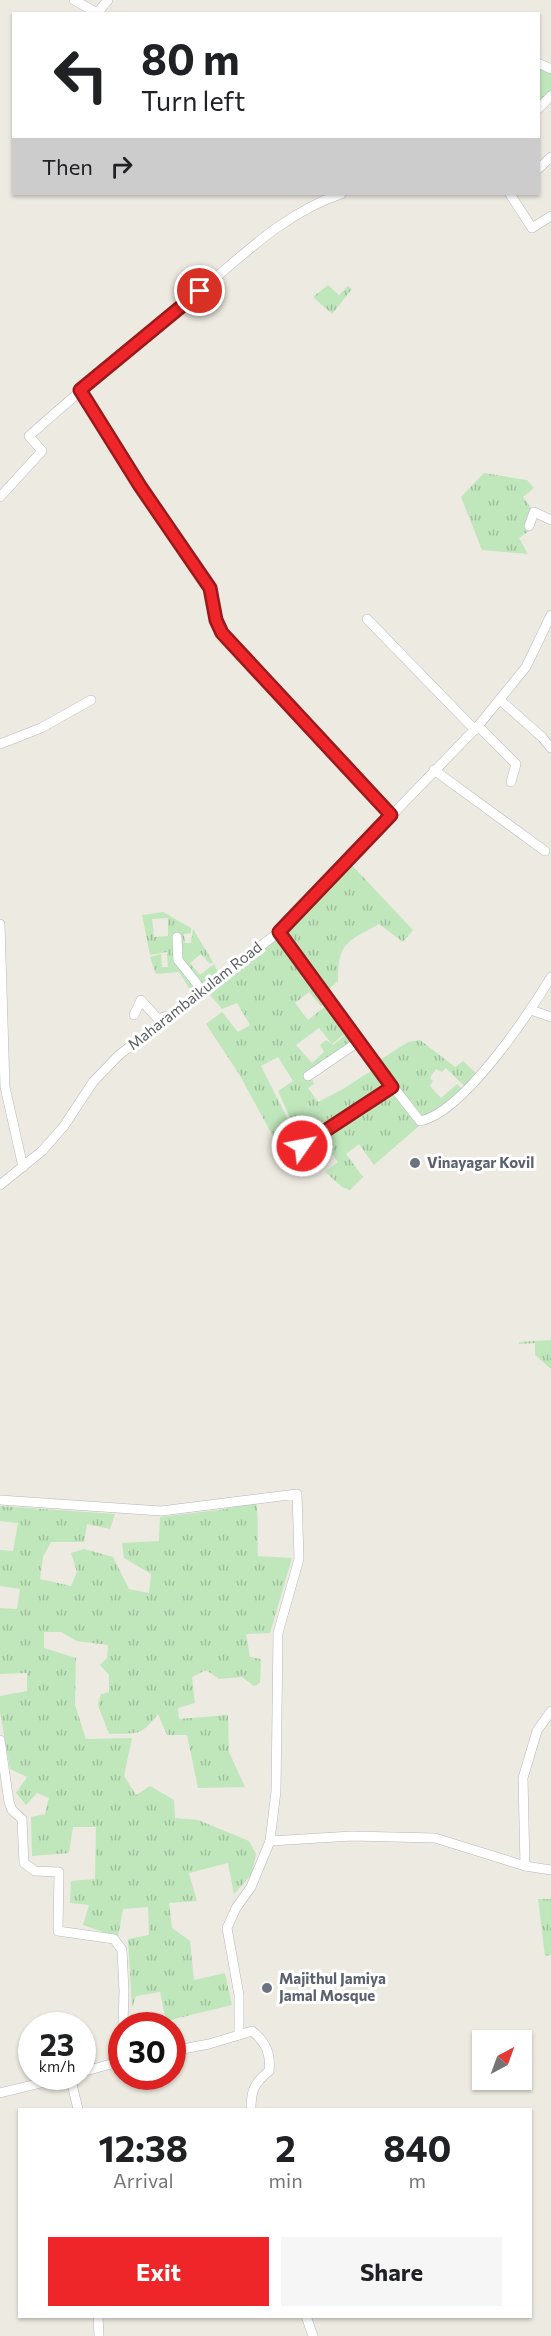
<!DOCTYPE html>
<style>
:root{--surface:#fff;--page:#f6f6f6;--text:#202124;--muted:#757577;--accent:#ef2629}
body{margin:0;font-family:Commissioner,sans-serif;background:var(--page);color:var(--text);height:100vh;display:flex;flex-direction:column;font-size:22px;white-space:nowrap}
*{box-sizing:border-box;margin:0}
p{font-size:20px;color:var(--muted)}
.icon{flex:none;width:33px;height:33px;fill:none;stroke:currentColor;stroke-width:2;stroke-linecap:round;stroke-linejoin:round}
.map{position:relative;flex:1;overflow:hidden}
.side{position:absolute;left:18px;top:2108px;width:514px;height:210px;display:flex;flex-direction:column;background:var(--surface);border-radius:0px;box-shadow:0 2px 4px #0004}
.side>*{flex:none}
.top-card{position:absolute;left:12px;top:12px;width:528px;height:183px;border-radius:0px;box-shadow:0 2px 4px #0004;background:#fff;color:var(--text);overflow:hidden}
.needle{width:39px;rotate:41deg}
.controls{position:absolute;left:472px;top:2030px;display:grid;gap:12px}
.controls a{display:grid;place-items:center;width:60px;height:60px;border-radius:0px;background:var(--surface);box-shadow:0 2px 4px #0004;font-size:30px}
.speed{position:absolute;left:18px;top:2012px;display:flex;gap:12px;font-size:30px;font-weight:700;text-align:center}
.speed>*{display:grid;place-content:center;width:78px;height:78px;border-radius:50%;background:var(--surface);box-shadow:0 2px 4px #0004;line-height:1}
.speed small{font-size:15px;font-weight:400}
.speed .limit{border:9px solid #d22;background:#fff;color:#111}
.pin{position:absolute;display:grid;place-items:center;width:51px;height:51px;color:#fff;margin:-26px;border:3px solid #fff;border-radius:50%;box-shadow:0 2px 6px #0007}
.me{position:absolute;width:66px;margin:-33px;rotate:57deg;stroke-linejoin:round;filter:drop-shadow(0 0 4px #0008)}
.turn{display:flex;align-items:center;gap:21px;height:126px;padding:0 30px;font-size:27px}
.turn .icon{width:78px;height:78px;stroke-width:2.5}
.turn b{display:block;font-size:42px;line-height:51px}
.then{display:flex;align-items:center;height:57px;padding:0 30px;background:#0003;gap:12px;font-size:22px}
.eta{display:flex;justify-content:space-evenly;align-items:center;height:102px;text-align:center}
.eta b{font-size:36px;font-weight:700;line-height:42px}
.button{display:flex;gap:12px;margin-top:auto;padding:12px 30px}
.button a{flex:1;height:69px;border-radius:0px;background:var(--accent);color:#fff;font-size:24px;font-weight:700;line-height:69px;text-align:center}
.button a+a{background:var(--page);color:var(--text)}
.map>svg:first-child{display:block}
.grass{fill:url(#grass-tufts);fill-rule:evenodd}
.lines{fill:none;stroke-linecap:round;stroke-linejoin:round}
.street-casing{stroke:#b4b8bd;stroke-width:10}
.street{stroke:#fff;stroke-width:9}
.route-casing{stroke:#9b191b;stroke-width:15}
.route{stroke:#ef2629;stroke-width:10}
.worship-dot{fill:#6b7280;stroke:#fff;stroke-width:2}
.labels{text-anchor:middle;stroke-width:6;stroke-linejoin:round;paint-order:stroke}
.street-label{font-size:15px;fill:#5a5f63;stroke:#fff}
.worship-label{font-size:15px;font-weight:bold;fill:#5b616d;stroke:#fff;text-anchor:start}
</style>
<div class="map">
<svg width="551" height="2336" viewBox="0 0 551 2336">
<defs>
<pattern id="grass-tufts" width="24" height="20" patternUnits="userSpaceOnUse" patternTransform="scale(1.5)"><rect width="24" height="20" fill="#c0e6bc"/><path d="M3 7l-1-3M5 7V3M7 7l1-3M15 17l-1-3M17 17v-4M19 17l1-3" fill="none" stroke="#9fbe9c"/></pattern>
</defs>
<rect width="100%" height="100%" fill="#edeae1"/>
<g class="grass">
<polygon points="538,67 551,73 551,90 539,104"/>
<polygon points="328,285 339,295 348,286 352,289 332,314 313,297"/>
<polygon points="484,473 527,480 534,488 523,497 532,509 527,526 529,531 519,538 528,554 482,550 461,497"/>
<path d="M349 862 413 930 403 942 379 924C347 942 338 942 338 981L324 993 280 933Z"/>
<path d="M163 912 191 928V933L184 934 185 943H191L193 929 213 962 210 964 201 954 190 963 200 975 214 964 219 975 202 988 177 961 201 990 194 996 179 972 156 974 150 957 161 954 162 967H168L167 952 150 955 142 915ZM168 918V936L154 937 152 919Z"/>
<polygon points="278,934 326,1003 321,1006 309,992 295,1003 308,1020 327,1005 348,1031 332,1044 319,1028 296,1045 312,1063 324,1052 320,1045 326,1040 333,1045 348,1033 355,1042 304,1076 307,1080 312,1078 314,1084 308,1088 318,1102 343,1089 374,1069 389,1087 302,1144 278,1091 293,1081 278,1057 261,1066 300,1144 281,1151 239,1074 206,1024 222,1012 238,1032 250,1025 237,1003 222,1009 206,990"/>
<polygon points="420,1040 455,1067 463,1061 478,1075 466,1088 446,1068 442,1072 436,1069 430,1078 433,1081 430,1086 441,1098 457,1084 463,1090 429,1118 420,1120 375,1063 408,1042"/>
<polygon points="392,1090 419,1126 374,1165 359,1144 346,1154 363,1177 350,1190 342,1187 325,1172 338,1162 319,1138"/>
<polygon points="551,1340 551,1369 535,1355 535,1343 519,1344 519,1342"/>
<path d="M256 1501C259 1519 257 1537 258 1556L292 1558 270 1633 246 1634 250 1657 261 1659 260 1683 254 1686 242 1677 219 1679 206 1670 192 1677 195 1703 178 1708 179 1719 228 1715 229 1752 245 1787 198 1788 187 1735H167L158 1714C140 1737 137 1733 109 1734L98 1705 101 1694 109 1692V1675L100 1665 107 1658 108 1645 77 1641 61 1632H44V1648L76 1658 75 1705 86 1739 132 1738 124 1776 136 1795 150 1786 174 1800 175 1818 198 1820 249 1841 256 1854 252 1874 234 1894 228 1863 189 1873 197 1901 169 1903 172 1928 190 1941 194 1980 225 1973 232 2005 166 2021 160 1992 136 1996 132 2008 128 1939 149 1935 148 1907 123 1909 118 1937 83 1925 89 1905 70 1903 71 1881 95 1879 96 1827H73L69 1853 32 1856 31 1817 45 1814 49 1798 37 1793 26 1805 16 1793 27 1777 10 1769 0 1712V1696L27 1691V1673L0 1674V1608L17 1609 20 1589 0 1586V1550L13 1551 18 1523 0 1521V1506L115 1514 110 1529 87 1524 84 1542H51L43 1557 40 1579 71 1586 77 1572 71 1553 84 1549 113 1557 129 1589 149 1593 151 1574 124 1558 122 1543 159 1541 160 1517 226 1509Z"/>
<polygon points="551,1899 551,1955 545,1956 538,1899"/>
</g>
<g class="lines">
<defs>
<g id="street">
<polyline points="74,0 99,14"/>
<polyline points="98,12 108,0"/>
<polyline points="538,63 551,69"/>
<polyline points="538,109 551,96"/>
<polyline points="538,169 551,157"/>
<polyline points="510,194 532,228 551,216"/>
<polyline points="80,390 139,486 210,588 216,620 222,633 391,815"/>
<path d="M0 497 42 451 29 436C85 386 142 339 200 291 243 255 286 212 341 194"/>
<polyline points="529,526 534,512 551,520"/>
<polyline points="367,619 475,730"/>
<polyline points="500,700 542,737 551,748"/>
<polyline points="478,726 516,764 511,782"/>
<polyline points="0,744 41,728 91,700"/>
<polyline points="434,770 545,851"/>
<polyline points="0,924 5,1087 23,1167"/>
<path d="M279 932 358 1042 420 1121C463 1113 528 1015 551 977"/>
<polyline points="177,937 178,960 202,990"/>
<polyline points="531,1010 551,1017"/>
<polyline points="134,1015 141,1000 158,1019 167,1016"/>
<polyline points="308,1076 358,1042"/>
<polyline points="302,1146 392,1087"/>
<polyline points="0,1185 42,1151 64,1126 93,1082 119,1055 279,932 478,726 526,667 551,615"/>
<polyline points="0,1500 161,1511 297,1494 299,1559 278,1633 276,1791 270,1841 251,1887 236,1908 227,1928 239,1995 239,2035 209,2044 172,2051"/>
<polyline points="0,1740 9,1802 12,1810 22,1819 24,1863 35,1871 59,1872 58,1931 114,1939 122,1950 124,1991 123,2025"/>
<polyline points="270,1841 352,1836 435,1838 525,1866 551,1870"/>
<polyline points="525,1866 523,1778 537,1731 551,1711"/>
<path d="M239 2035 252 2031C266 2042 271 2054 269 2071 254 2083 251 2091 251 2109"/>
<polyline points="82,2072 122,2061"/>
<polyline points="70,2076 78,2109"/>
<polyline points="0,2093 70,2076"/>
<polyline points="98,2316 99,2336"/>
<polyline points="306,2316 313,2336"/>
</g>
</defs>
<use href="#street" class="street-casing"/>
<use href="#street" class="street"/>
</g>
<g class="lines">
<defs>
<polyline id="route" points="200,291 80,390 140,486 210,588 216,620 222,633 391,815 279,932 392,1087 302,1146"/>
</defs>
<use href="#route" class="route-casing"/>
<use href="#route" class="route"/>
</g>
<g class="worship-dot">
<circle cx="415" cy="1163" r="6"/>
<circle cx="267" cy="1988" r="6"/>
</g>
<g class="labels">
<g class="street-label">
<text transform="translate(195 996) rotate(-38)" y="5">Maharambaikulam Road</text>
</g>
<g class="worship-label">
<text x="427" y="1168">Vinayagar Kovil</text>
<text x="279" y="1984">Majithul Jamiya<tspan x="279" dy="17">Jamal Mosque</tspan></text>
</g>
</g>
</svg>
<div class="controls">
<a><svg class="needle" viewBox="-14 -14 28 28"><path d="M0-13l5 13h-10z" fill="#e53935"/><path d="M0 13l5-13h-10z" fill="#757577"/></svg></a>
</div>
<div class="speed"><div>23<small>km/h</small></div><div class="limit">30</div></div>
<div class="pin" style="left:200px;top:291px;background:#d93025"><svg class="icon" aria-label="arrive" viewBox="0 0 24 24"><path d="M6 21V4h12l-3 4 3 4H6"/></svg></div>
<svg class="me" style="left:302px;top:1146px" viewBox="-20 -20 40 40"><circle r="17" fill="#ef2629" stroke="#fff" stroke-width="3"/><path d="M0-11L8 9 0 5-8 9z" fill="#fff"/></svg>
<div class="top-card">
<div class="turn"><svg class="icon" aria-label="left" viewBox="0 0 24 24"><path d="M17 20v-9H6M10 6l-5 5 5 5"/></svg><div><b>80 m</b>Turn left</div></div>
<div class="then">Then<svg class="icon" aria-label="right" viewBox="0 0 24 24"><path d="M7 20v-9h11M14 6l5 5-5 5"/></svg></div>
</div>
<section class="side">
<div class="eta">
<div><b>12:38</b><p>Arrival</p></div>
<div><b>2</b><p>min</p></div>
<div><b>840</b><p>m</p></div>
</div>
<div class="button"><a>Exit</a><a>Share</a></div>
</section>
</div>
